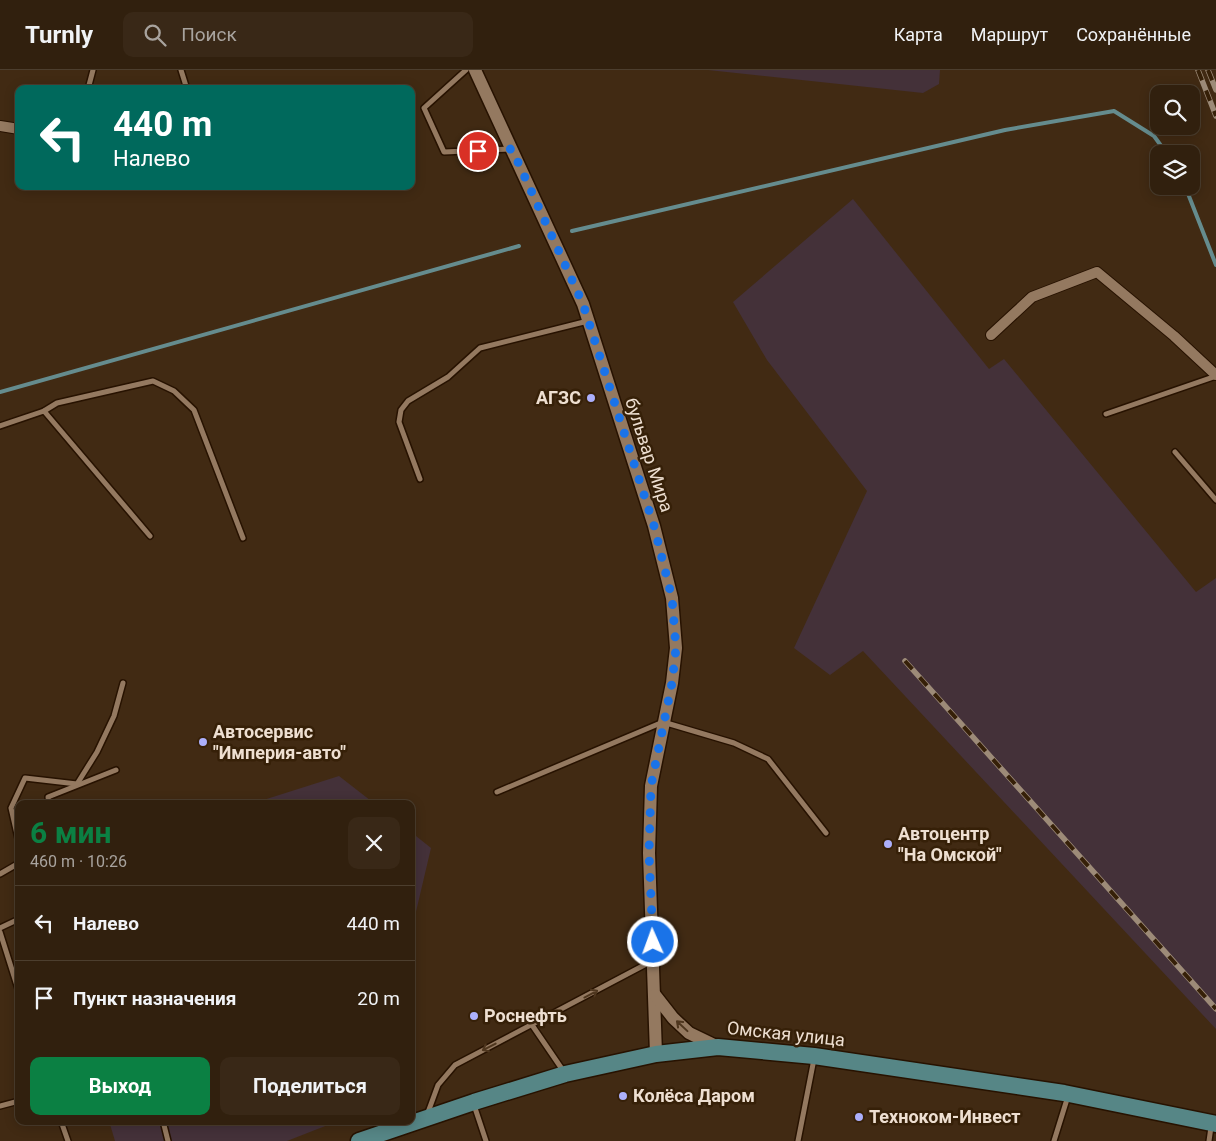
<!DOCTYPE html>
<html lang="ru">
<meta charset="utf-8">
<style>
:root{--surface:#31200e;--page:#392817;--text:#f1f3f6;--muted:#a8a39e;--line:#4c3e2e;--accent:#0b8043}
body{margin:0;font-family:Roboto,sans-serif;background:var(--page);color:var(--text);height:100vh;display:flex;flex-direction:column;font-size:19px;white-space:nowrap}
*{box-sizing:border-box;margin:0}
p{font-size:16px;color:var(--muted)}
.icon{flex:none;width:28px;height:28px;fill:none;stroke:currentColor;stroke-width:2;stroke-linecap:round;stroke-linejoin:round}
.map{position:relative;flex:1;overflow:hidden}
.details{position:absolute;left:15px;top:730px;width:400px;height:325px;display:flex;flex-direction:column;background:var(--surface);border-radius:10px;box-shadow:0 2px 12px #0003,0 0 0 1px var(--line)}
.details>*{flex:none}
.banner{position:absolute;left:15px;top:15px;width:400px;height:105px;border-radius:10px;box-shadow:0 2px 12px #0003,0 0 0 1px var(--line);background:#00695c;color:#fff;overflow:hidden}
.controls{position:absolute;left:1150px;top:15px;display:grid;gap:10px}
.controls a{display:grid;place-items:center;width:50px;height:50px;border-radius:10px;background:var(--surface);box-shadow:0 2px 12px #0003,0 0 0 1px var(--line);font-size:25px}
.pin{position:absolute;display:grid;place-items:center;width:42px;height:42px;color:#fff;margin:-21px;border:2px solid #fff;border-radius:50%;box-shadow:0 1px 5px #0007}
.me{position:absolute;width:55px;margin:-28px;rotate:358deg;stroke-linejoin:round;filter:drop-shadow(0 0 4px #0008)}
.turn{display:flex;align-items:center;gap:18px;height:105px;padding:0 15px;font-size:22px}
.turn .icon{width:65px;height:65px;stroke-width:2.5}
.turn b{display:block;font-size:35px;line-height:42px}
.round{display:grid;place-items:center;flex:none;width:52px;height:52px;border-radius:10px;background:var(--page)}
.summary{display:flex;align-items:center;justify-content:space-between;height:85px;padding:0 15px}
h1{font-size:30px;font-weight:700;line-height:38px;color:var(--accent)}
.button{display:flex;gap:10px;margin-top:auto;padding:10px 15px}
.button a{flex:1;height:58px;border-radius:10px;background:var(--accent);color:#fff;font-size:20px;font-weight:700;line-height:58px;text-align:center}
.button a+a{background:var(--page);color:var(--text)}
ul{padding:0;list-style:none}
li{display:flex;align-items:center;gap:15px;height:75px;padding:0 15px;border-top:1px solid var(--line)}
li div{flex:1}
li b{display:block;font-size:19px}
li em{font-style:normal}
header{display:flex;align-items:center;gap:30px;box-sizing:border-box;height:70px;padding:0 25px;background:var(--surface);border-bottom:1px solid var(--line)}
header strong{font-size:24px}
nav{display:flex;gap:28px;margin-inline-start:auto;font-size:18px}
.search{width:350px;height:45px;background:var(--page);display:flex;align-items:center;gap:12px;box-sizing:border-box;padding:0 18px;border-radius:10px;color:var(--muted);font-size:19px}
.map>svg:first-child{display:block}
.industrial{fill:#443139}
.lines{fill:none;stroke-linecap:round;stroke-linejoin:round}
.stream{stroke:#658c8e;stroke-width:4}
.service-casing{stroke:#271200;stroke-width:8}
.minor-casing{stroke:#271200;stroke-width:12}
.tertiary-casing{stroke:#271200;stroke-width:15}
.primary-casing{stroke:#271200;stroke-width:19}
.service{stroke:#947960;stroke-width:5}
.minor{stroke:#947960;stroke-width:10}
.tertiary{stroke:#947960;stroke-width:12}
.primary{stroke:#568686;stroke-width:16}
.rail-casing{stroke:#9d8b78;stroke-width:5.5}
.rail{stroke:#362008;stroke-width:4;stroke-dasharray:11;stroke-linecap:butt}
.oneway{stroke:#4e361e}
.route{stroke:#1a73e8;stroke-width:9;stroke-dasharray:0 16.2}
.poi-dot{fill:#acaffb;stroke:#362008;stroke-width:2}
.labels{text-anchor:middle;stroke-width:5;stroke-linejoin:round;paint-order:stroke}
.poi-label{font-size:18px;font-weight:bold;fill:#eedfd1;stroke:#362008;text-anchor:start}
.street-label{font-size:18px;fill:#eedfd1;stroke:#362008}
</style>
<header>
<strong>Turnly</strong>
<div class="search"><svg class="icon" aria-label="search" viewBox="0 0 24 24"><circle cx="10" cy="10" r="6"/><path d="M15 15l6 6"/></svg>Поиск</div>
<nav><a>Карта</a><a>Маршрут</a><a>Сохранённые</a></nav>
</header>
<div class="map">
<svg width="1216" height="1071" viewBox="0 0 1216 1071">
<rect width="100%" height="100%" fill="#412a13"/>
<g class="industrial">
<polygon points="708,0 940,0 939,14 923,23"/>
<polygon points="853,129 989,299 1004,289 1196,522 1216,508 1216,959 863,581 830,605 794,578 867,421 767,290 733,232"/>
<polygon points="339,706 375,734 251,734"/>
<polygon points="411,762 431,778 415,846 416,1021 411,1023"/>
<polygon points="109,1051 338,1051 287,1071 115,1071"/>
</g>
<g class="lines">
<g class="stream">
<polyline points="1185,116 1216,195"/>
<polyline points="572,161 1005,60 1114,41 1154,66 1167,84"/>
<polyline points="0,322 519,176"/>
</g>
<defs>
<g id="service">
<polyline points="181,0 186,16"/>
<polyline points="466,0 424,38 444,82 510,79"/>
<polyline points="88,19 93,0"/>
<polyline points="44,341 57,333 153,311 174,321 194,340 243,468"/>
<polyline points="1106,344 1216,306"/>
<polyline points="0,356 44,341 150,466"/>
<polyline points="1175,382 1216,430"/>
<polyline points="420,409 399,352 401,340 408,331 448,307 480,278 588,251"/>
<polyline points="497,722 663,652 734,673 768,689 826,763"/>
<polyline points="49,734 48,727 116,700"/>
<polyline points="19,773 11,738 25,708 77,714 97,682 114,646 123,613"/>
<polyline points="0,804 19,793"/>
<polyline points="0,858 19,849"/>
<polyline points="0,862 19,922"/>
<polyline points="532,955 564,1002"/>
<polyline points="474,1035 486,1071"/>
<polyline points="0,1036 19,1031"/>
<polyline points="427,1045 438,1015 455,995 652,891"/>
<polyline points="61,1051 68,1071"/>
<polyline points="163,1051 168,1071"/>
<polyline points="798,1071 814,989"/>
<polyline points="1054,1071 1068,1026"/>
<polyline points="1209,1071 1211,1057"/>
</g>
<g id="minor">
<polyline points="0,56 19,59"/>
<polyline points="991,265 1032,227 1097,202 1174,266 1216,305"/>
</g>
<g id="tertiary">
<polyline points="475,0 583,234 654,456 672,528 676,578 672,613 651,716 649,783 656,984"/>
<polyline points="655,925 673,948 689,963 718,977"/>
</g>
<polyline id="primary" points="359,1071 474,1032 565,1004 656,984 718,977 814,986 1064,1023 1216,1054"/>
</defs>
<use href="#service" class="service-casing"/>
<use href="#minor" class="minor-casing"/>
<use href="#tertiary" class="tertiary-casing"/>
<use href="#primary" class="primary-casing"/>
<use href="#service" class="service"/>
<use href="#minor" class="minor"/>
<use href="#tertiary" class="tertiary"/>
<use href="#primary" class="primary"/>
<defs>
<g id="rail">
<polyline points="1198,0 1216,46"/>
<polyline points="1208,0 1216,20"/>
<polyline points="905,591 1216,939"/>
</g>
</defs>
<use href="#rail" class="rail-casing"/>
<use href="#rail" class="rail"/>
</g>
<defs><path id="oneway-shaft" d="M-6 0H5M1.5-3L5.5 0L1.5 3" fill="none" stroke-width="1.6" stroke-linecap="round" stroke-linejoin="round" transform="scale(1.25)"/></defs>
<g class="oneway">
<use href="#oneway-shaft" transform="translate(591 924) rotate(-28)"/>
<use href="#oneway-shaft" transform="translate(682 956) rotate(-137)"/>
<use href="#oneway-shaft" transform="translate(489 977) rotate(153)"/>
</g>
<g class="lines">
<polyline class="route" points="478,81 512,79 583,234 654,456 672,528 676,578 672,613 651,716 649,783 653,872"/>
</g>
<g class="poi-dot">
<circle cx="591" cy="328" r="5"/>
<circle cx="203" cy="672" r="5"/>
<circle cx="888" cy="774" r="5"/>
<circle cx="474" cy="946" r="5"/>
<circle cx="623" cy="1026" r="5"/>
<circle cx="859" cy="1047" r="5"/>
</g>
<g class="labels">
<g class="poi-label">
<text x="581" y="334" text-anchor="end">АГЗС</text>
<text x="213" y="668">Автосервис<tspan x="213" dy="21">"Империя-авто"</tspan></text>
<text x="898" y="770">Автоцентр<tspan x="898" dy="21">"На Омской"</tspan></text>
<text x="484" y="952">Роснефть</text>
<text x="633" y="1032">Колёса Даром</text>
<text x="869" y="1053">Техноком-Инвест</text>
</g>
<g class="street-label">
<text transform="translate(649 385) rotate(72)" y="6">бульвар Мира</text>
<text transform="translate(786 964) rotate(6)" y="6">Омская улица</text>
</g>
</g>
</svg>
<div class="controls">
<a><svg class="icon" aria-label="search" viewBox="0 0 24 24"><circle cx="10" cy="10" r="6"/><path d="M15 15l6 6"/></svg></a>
<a><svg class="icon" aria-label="layers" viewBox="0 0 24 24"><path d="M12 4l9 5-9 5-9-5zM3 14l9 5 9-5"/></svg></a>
</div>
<div class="pin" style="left:478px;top:81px;background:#d93025"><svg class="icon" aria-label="arrive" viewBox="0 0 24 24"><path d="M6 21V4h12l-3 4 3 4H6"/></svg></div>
<svg class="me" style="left:653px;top:872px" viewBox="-20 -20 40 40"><circle r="17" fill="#1a73e8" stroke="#fff" stroke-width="3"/><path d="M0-11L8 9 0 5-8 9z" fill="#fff"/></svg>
<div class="banner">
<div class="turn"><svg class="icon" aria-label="left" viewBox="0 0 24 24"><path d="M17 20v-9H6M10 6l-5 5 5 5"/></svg><div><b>440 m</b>Налево</div></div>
</div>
<section class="details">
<div class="summary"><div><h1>6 мин</h1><p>460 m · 10:26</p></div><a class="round"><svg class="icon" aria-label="close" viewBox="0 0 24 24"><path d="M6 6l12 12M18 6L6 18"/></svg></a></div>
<ul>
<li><svg class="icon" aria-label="left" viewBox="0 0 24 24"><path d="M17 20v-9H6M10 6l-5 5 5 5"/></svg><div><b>Налево</b></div><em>440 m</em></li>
<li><svg class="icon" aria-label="arrive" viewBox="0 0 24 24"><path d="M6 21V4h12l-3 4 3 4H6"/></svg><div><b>Пункт назначения</b></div><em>20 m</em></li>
</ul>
<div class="button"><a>Выход</a><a>Поделиться</a></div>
</section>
</div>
